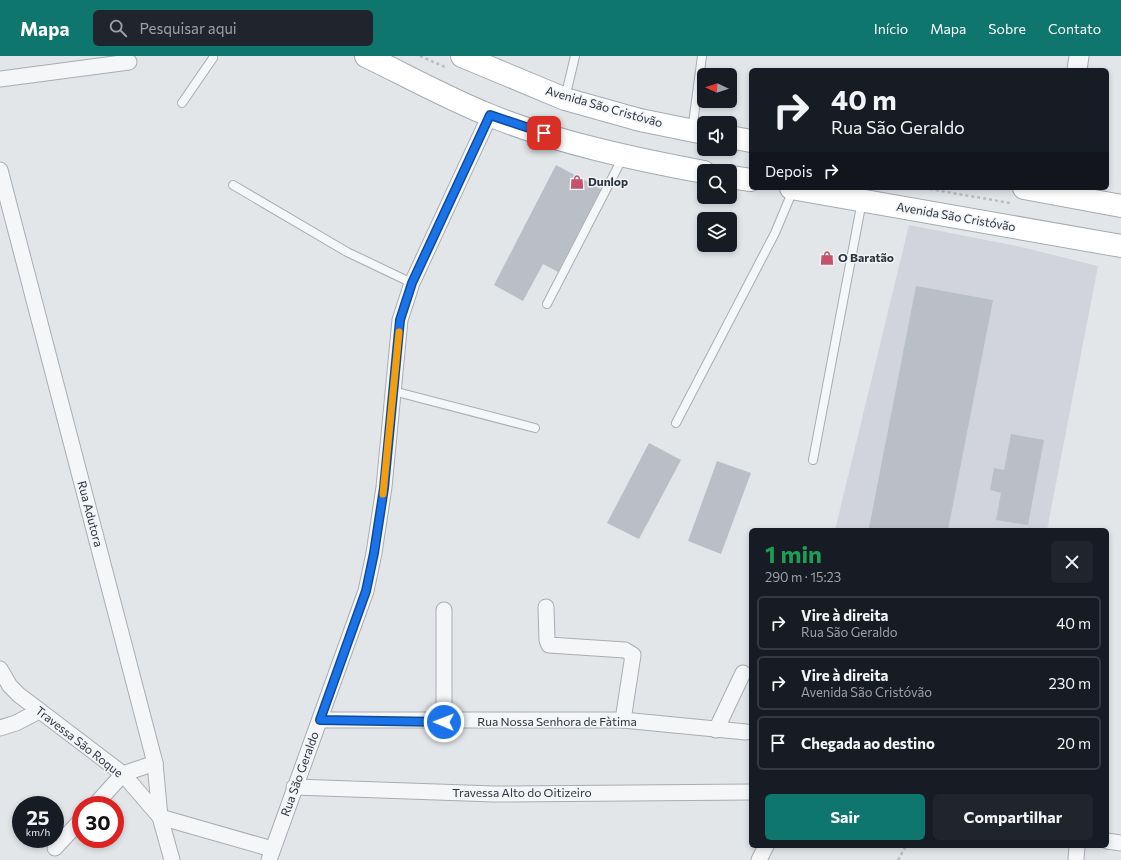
<!DOCTYPE html>
<html lang="pt">
<meta charset="utf-8">
<style>
:root{--surface:#171b24;--page:#20242c;--text:#f1f3f6;--muted:#9ea1a6;--line:#363941;--accent:#0f766e}
body{margin:0;font-family:Commissioner,sans-serif;background:var(--page);color:var(--text);height:100vh;display:flex;flex-direction:column;font-size:15px;white-space:nowrap}
*{box-sizing:border-box;margin:0}
p{font-size:13px;color:var(--muted)}
.icon{flex:none;width:22px;height:22px;fill:none;stroke:currentColor;stroke-width:2;stroke-linecap:round;stroke-linejoin:round}
.map{position:relative;flex:1;overflow:hidden}
.details{position:absolute;left:749px;top:472px;width:360px;height:320px;display:flex;flex-direction:column;background:var(--surface);border-radius:6px;box-shadow:0 2px 6px #0003}
.details>*{flex:none}
.hud{position:absolute;left:749px;top:12px;width:360px;height:122px;border-radius:6px;box-shadow:0 2px 6px #0003;background:#171b24;color:var(--text);overflow:hidden}
.needle{width:26px;rotate:274deg}
.fabs{position:absolute;left:697px;top:12px;display:grid;gap:8px}
.fabs a{display:grid;place-items:center;width:40px;height:40px;border-radius:6px;background:var(--surface);box-shadow:0 2px 6px #0003;font-size:20px}
.speed{position:absolute;left:12px;top:740px;display:flex;gap:8px;font-size:20px;font-weight:700;text-align:center}
.speed>*{display:grid;place-content:center;width:52px;height:52px;border-radius:50%;background:var(--surface);box-shadow:0 2px 6px #0003;line-height:1}
.speed small{font-size:10px;font-weight:400}
.speed .limit{border:6px solid #d22;background:#fff;color:#111}
.pin{position:absolute;display:grid;place-items:center;width:34px;height:34px;color:#fff;margin:-17px;border-radius:8px;box-shadow:0 2px 6px #0006}
.me{position:absolute;width:44px;margin:-22px;rotate:271deg;stroke-linejoin:round;filter:drop-shadow(0 0 3px #0008)}
.turn{display:flex;align-items:center;gap:14px;height:84px;padding:0 16px;font-size:18px}
.turn .icon{width:52px;height:52px;stroke-width:2.5}
.turn b{display:block;font-size:28px;line-height:34px}
.then{display:flex;align-items:center;height:38px;padding:0 16px;background:#0003;gap:8px;font-size:15px}
.round{display:grid;place-items:center;flex:none;width:42px;height:42px;border-radius:6px;background:var(--page)}
.summary{display:flex;align-items:center;justify-content:space-between;height:68px;padding:0 16px}
h1{font-size:24px;font-weight:700;line-height:30px;color:#1e9e55}
.action{display:flex;gap:8px;margin-top:auto;padding:8px 16px}
.action a{flex:1;height:46px;border-radius:6px;background:var(--accent);color:#fff;font-size:16px;font-weight:700;line-height:46px;text-align:center}
.action a+a{background:var(--page);color:var(--text)}
ul{padding:0;list-style:none}
li{display:flex;align-items:center;gap:12px;height:54px;margin:0 8px 6px;padding:0 8px;border:2px solid var(--line);border-radius:6px}
li div{flex:1}
li b{display:block;font-size:15px}
li em{font-style:normal}
header{display:flex;align-items:center;gap:24px;box-sizing:border-box;height:56px;padding:0 20px;background:var(--accent);color:#fff}
header strong{font-size:19px}
nav{display:flex;gap:22px;margin-inline-start:auto;font-size:14px}
.search{width:280px;height:36px;background:var(--page);display:flex;align-items:center;gap:10px;box-sizing:border-box;padding:0 14px;border-radius:6px;color:var(--muted);font-size:15px}
.map>svg:first-child{display:block}
.built{fill:#d1d5db}
.building{fill:#babfc6}
.lines{fill:none;stroke-linecap:round;stroke-linejoin:round}
.service-casing{stroke:#a8adb3;stroke-width:10}
.minor-casing{stroke:#a8adb3;stroke-width:17}
.tertiary-casing{stroke:#a8adb3;stroke-width:21}
.primary-casing{stroke:#a3abb4;stroke-width:24}
.path{stroke:#b9bcc1;stroke-width:2.5;stroke-dasharray:3 3;stroke-linecap:butt}
.service{stroke:#f5f6f8;stroke-width:8}
.minor{stroke:#f5f6f8;stroke-width:15}
.tertiary{stroke:#f5f6f8;stroke-width:19}
.primary{stroke:#fff;stroke-width:22}
.route-casing{stroke:#114b97;stroke-width:10}
.route{stroke:#1a73e8;stroke-width:7}
.slow{stroke:#f59e0b;stroke-width:7}
.labels{text-anchor:middle;stroke-width:3;stroke-linejoin:round;paint-order:stroke}
.street-label{font-size:12px;fill:#2c3540;stroke:#f2f4f7}
.poi-label{font-size:12px;font-weight:bold;fill:#2c3540;stroke:#f2f4f7;text-anchor:start}
</style>
<header>
<strong>Mapa</strong>
<div class="search"><svg class="icon" aria-label="search" viewBox="0 0 24 24"><circle cx="10" cy="10" r="6"/><path d="M15 15l6 6"/></svg>Pesquisar aqui</div>
<nav><a>Início</a><a>Mapa</a><a>Sobre</a><a>Contato</a></nav>
</header>
<div class="map">
<svg width="1121" height="804" viewBox="0 0 1121 804">
<rect width="100%" height="100%" fill="#e2e6e9"/>
<polygon class="built" points="909,169 1017,190 1098,210 1047,474 835,474"/>
<g class="building">
<polygon points="556,109 601,133 558,216 543,208 523,245 494,229"/>
<polygon points="916,230 993,244 948,474 880,474 869,472"/>
<polygon points="1011,378 1044,384 1028,469 996,464 1001,437 990,434 994,412 1004,414"/>
<polygon points="649,387 681,404 639,483 607,467"/>
<polygon points="717,405 751,417 721,498 688,485"/>
</g>
<g class="lines">
<defs>
<g id="service">
<polyline points="565,42 575,0"/>
<polyline points="182,47 213,2"/>
<polyline points="692,75 702,0"/>
<polyline points="233,129 347,196 412,227"/>
<polyline points="547,248 623,101"/>
<polyline points="393,335 535,372"/>
<polyline points="676,367 775,177 793,134"/>
<polyline points="813,404 862,145"/>
</g>
<g id="minor">
<polyline points="0,23 129,6"/>
<polyline points="0,114 155,707 160,761 172,804"/>
<polyline points="546,551 547,584 549,589 625,594 633,599 623,664"/>
<polyline points="0,613 10,630 19,639 123,718 160,761 272,793"/>
<polyline points="320,664 623,664 746,676"/>
<polyline points="444,666 444,554"/>
<polyline points="0,672 16,667 39,655"/>
<polyline points="716,674 743,617"/>
<polyline points="294,731 494,738 751,736"/>
<polyline points="95,749 123,718 155,707"/>
<polyline points="1107,785 1121,787"/>
<polyline points="55,792 81,764"/>
<polyline points="269,804 366,535 374,497 384,431 400,264 412,227 490,59"/>
<polyline points="759,804 766,790"/>
<polyline points="1076,804 1077,790"/>
</g>
<polyline id="tertiary" points="1077,14 1079,0"/>
<g id="primary">
<path d="M366 0C407 20 447 42 489 59 555 86 634 103 704 116"/>
<polyline points="462,0 565,43 640,64 704,77"/>
<polyline points="730,81 751,85"/>
<polyline points="730,121 751,124"/>
<polyline points="791,132 1121,190"/>
<polyline points="1024,132 1121,150"/>
</g>
</defs>
<use href="#service" class="service-casing"/>
<use href="#minor" class="minor-casing"/>
<use href="#tertiary" class="tertiary-casing"/>
<use href="#primary" class="primary-casing"/>
<g class="path">
<polyline points="420,0 445,11"/>
<polyline points="924,132 1010,147"/>
<polyline points="898,804 906,790"/>
</g>
<use href="#service" class="service"/>
<use href="#minor" class="minor"/>
<use href="#tertiary" class="tertiary"/>
<use href="#primary" class="primary"/>
</g>
<g class="lines">
<defs>
<polyline id="route" points="444,666 320,664 366,535 374,497 384,432 400,264 412,227 490,59 544,77"/>
</defs>
<use href="#route" class="route-casing"/>
<use href="#route" class="route"/>
<polyline class="slow" points="383,438 399,276"/>
</g>
<defs>
<symbol id="shop-bare" viewBox="-9 -9 18 18"><path d="M-5-2.5h2.3a2.7 3.5 0 0 1 5.4 0H5L5.5 6h-11ZM-1.5-2.5h3a1.5 2.3 0 0 0-3 0Z" fill="#c4526d" stroke="#f2f4f7" stroke-width="2.5" paint-order="stroke"/></symbol>
</defs>
<g fill-rule="evenodd">
<use href="#shop-bare" x="567" y="116" width="20" height="20"/>
<use href="#shop-bare" x="817" y="192" width="20" height="20"/>
</g>
<g class="labels">
<g class="street-label">
<text transform="translate(604 51) rotate(16)" y="4">Avenida São Cristóvão</text>
<text transform="translate(956 161) rotate(10)" y="4">Avenida São Cristóvão</text>
<text transform="translate(90 458) rotate(75)" y="4">Rua Adutora</text>
<text x="557" y="670">Rua Nossa Senhora de Fàtima</text>
<text transform="translate(79 686) rotate(38)" y="4">Travessa São Roque</text>
<text transform="translate(300 718) rotate(-70)" y="4">Rua São Geraldo</text>
<text x="522" y="741">Travessa Alto do Oitizeiro</text>
</g>
<g class="poi-label">
<text x="588" y="130">Dunlop</text>
<text x="838" y="206">O Baratão</text>
</g>
</g>
</svg>
<div class="fabs">
<a><svg class="needle" viewBox="-14 -14 28 28"><path d="M0-13l5 13h-10z" fill="#e53935"/><path d="M0 13l5-13h-10z" fill="#9ea1a6"/></svg></a>
<a><svg class="icon" aria-label="sound" viewBox="0 0 24 24"><path d="M4 9h4l5-4v14l-5-4H4zM17 9q2 3 0 6"/></svg></a>
<a><svg class="icon" aria-label="search" viewBox="0 0 24 24"><circle cx="10" cy="10" r="6"/><path d="M15 15l6 6"/></svg></a>
<a><svg class="icon" aria-label="layers" viewBox="0 0 24 24"><path d="M12 4l9 5-9 5-9-5zM3 14l9 5 9-5"/></svg></a>
</div>
<div class="speed"><div>25<small>km/h</small></div><div class="limit">30</div></div>
<div class="pin" style="left:544px;top:77px;background:#d93025"><svg class="icon" aria-label="arrive" viewBox="0 0 24 24"><path d="M6 21V4h12l-3 4 3 4H6"/></svg></div>
<svg class="me" style="left:444px;top:666px" viewBox="-20 -20 40 40"><circle r="17" fill="#1a73e8" stroke="#fff" stroke-width="3"/><path d="M0-11L8 9 0 5-8 9z" fill="#fff"/></svg>
<div class="hud">
<div class="turn"><svg class="icon" aria-label="right" viewBox="0 0 24 24"><path d="M7 20v-9h11M14 6l5 5-5 5"/></svg><div><b>40 m</b>Rua São Geraldo</div></div>
<div class="then">Depois<svg class="icon" aria-label="right" viewBox="0 0 24 24"><path d="M7 20v-9h11M14 6l5 5-5 5"/></svg></div>
</div>
<section class="details">
<div class="summary"><div><h1>1 min</h1><p>290 m · 15:23</p></div><a class="round"><svg class="icon" aria-label="close" viewBox="0 0 24 24"><path d="M6 6l12 12M18 6L6 18"/></svg></a></div>
<ul>
<li><svg class="icon" aria-label="right" viewBox="0 0 24 24"><path d="M7 20v-9h11M14 6l5 5-5 5"/></svg><div><b>Vire à direita</b><p>Rua São Geraldo</p></div><em>40 m</em></li>
<li><svg class="icon" aria-label="right" viewBox="0 0 24 24"><path d="M7 20v-9h11M14 6l5 5-5 5"/></svg><div><b>Vire à direita</b><p>Avenida São Cristóvão</p></div><em>230 m</em></li>
<li><svg class="icon" aria-label="arrive" viewBox="0 0 24 24"><path d="M6 21V4h12l-3 4 3 4H6"/></svg><div><b>Chegada ao destino</b></div><em>20 m</em></li>
</ul>
<div class="action"><a>Sair</a><a>Compartilhar</a></div>
</section>
</div>
